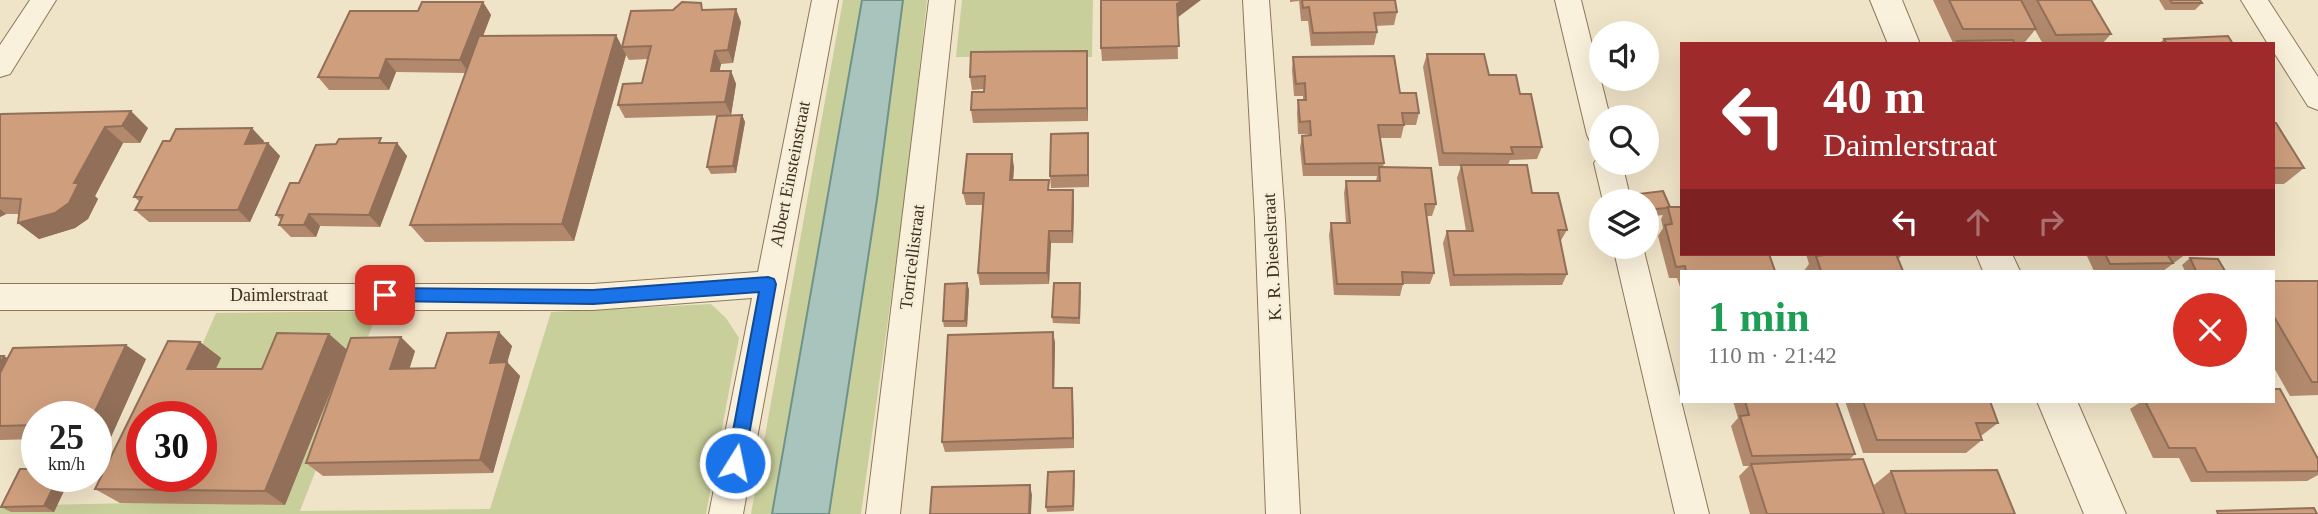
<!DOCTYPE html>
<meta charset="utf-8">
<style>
:root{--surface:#fff;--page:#f6f6f6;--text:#222;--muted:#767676}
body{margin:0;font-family:"Times New Roman",serif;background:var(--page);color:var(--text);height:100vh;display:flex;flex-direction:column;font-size:26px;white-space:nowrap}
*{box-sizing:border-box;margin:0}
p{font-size:23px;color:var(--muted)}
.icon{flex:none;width:38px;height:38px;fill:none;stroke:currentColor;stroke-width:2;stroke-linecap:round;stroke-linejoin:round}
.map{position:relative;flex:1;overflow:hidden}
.drawer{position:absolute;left:1680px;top:270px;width:595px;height:133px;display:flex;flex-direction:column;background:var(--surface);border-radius:0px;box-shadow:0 7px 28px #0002}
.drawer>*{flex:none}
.top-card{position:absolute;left:1680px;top:42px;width:595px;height:214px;border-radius:0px;box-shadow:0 7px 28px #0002;background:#9e2a2b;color:#fff;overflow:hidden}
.tools{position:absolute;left:1589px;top:21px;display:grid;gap:14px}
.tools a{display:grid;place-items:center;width:70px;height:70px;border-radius:50%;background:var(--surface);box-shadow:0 7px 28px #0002;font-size:35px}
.speed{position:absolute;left:21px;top:401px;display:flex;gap:14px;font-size:35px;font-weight:700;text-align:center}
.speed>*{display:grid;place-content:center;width:91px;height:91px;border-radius:50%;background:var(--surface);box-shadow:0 7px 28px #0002;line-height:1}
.speed small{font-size:18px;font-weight:400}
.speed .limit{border:10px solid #d22;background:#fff;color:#111}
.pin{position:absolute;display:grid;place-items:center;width:60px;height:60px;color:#fff;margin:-30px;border-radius:14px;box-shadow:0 4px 10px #0006}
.me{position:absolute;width:77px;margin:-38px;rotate:10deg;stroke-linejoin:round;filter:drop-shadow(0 0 5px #0008)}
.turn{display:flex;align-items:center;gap:24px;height:147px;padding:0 28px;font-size:32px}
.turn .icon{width:91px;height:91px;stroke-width:2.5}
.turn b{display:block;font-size:49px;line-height:60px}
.lanes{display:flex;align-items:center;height:66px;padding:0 28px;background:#0003;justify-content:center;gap:35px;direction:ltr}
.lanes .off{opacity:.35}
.round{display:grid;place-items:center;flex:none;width:74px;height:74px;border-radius:37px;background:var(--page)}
.summary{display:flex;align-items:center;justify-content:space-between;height:119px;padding:0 28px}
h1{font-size:42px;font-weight:800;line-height:52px;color:#1e9e55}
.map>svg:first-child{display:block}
.green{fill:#c9cf9b}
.water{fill:#a9c4bc;stroke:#6f938a;stroke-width:2}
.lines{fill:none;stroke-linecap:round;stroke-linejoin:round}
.minor-casing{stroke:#8d765c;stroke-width:2}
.tertiary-casing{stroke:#8d765c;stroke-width:2}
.minor{fill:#faf1dc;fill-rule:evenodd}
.tertiary{fill:#faf1dc;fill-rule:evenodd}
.wall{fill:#b2896c}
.shaded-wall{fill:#916f58}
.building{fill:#cf9f7d;stroke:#916f58;stroke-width:2;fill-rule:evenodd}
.route{fill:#1a73e8;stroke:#114b97;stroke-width:2}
.labels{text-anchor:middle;stroke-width:5;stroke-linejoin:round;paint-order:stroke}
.street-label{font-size:18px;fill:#3d2e20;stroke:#f7eed8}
</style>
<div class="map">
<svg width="2318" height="514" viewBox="0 0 2318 514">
<rect width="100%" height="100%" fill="#f0e4c8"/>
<g class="green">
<polygon points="843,0 862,0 772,514 751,514"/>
<polygon points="903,0 927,0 905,198 861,514 829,514 877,199"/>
<polygon points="962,0 1093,0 1092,57 956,57"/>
<polygon points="711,304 726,318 739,338 706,514 0,514 0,506 132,503 145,476 201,476 201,416 171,416 216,313 378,311 300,511 490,509 551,312"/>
</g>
<polygon class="water" points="862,0 903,0 877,199 829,514 772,514"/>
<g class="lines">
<defs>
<g id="minor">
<polygon points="30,0 56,0 10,74 0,77 0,45"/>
<polygon points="812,0 838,0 743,514 709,514 752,298 593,310 0,310 0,284 593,284 758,272"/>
<polygon points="929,0 955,0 900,514 866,514"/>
<polygon points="1243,0 1269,0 1285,220 1300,514 1266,514 1255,220"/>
<polygon points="1555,0 1581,0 1610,117 1601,117 1601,146 1591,143 1587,135"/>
<polygon points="2241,0 2268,0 2318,77 2318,110 2308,106 2273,51 2273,44 2268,44"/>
<polygon points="1601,154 1601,163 1622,163 1631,201 1603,201 1594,163"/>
<polygon points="1613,247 1643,247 1709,514 1675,514"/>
</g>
<g id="tertiary">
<polygon points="1870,0 1902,0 1920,44 1888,44"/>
<polygon points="1976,254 2012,254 2020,271 1983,271"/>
<polygon points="2037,401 2077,401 2126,514 2084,514"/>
</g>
</defs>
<use href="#minor" class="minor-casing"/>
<use href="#tertiary" class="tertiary-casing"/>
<use href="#minor" class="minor"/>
<use href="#tertiary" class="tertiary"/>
</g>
<g class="wall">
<polygon points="1290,0 1395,0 1397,12 1394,25 1376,26 1377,32 1374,45 1311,46 1308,21 1301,21 1299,1 1290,2"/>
<polygon points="1933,0 2091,0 2111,34 2102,44 2043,44 2035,30 2025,42 2014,42 2015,44 1955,44 1956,43 1953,43"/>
<polygon points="2159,0 2200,0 2202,3 2195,10 2165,10"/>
<polygon points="483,2 491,15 483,36 616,35 622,47 704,10 741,22 733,63 721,64 719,71 731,71 736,84 731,115 625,118 618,105 642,83 648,59 629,60 626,55 574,241 425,242 410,225 466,73 396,72 389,90 329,90 318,77 418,11"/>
<polygon points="1177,17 1178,59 1102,61 1101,48"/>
<polygon points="2164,39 2233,44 2159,44"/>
<polygon points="1087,51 1088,121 973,123 971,110 984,92 984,89 972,90 970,77"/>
<polygon points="1427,54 1489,75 1520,94 1542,147 1537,159 1510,160 1508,165 1567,230 1560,242 1567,274 1562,285 1450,286 1443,243 1447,231 1466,231 1457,178 1461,166 1439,166 1423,67"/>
<polygon points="1293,57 1400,93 1419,113 1416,125 1404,125 1401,138 1380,138 1384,163 1383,167 1436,204 1432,216 1426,216 1434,273 1430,284 1403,284 1400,296 1334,295 1329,235 1331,223 1346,223 1344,193 1346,181 1376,181 1377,176 1303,176 1300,148 1302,136 1308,136 1308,134 1298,134 1297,113 1298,100 1303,100 1303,96 1294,96 1292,70"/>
<polygon points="0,115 148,128 140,143 123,143 95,196 98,199 88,219 75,228 39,239 18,223 19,214 6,214 0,217"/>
<polygon points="742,115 745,122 736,173 711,174 707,167"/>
<polygon points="2273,123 2304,168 2284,184 2273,184"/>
<polygon points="264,141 263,143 268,143 280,156 250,222 149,222 135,210 140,202 134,197"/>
<polygon points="384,143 397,143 407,156 380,227 320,226 316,237 291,237 279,225 281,220 276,215"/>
<polygon points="1089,145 1089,187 1051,188 1050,176"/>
<polygon points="1014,167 1013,180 1050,190 1073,190 1074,202 1073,243 1051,243 1049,284 980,285 978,273 983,205 966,205 963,193"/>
<polygon points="1638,194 1670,207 1775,271 1682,271 1682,293 1677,278 1669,278 1658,236 1663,228 1661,219 1663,215 1647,217 1647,201 1634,201"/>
<polygon points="1806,254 1903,254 1898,259 1903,271 1804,271 1809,264"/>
<polygon points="2086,254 2186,254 2163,271 2094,271"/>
<polygon points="2190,258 2225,271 2185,271 2182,265"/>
<polygon points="2273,281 2318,281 2318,395 2290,396 2273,366"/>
<polygon points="967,283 969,290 967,327 944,327 943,321"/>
<polygon points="1081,290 1080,324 1053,323 1052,317"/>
<polygon points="499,332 512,346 507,362 520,376 493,473 323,476 306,463 347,351 285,505 120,503 95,489 200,342 221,358 216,369 262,369 329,334 347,350 415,351 409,369 435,368"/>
<polygon points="1053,332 1055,343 1054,388 1073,398 1074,448 945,452 942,442"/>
<polygon points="0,356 8,358 146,359 111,437 96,437 96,416 37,416 37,439 0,440"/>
<polygon points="1733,401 1836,401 1855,454 1849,460 1884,514 1750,514 1739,476 1749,466 1743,466 1731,426 1738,418"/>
<polygon points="1845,401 1990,401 1998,423 1981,436 1982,440 1966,453 1863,453"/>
<polygon points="2142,401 2273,401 2318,459 2318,475 2307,481 2191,482 2179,458 2153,458 2130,409"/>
<polygon points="1891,471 2015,514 1884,514 1874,485"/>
<polygon points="37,476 71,476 54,512 11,512 1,507"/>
<polygon points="1075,477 1074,511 1047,512 1046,507"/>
</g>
<g class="shaded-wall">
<polygon points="1183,0 1201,0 1177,18 1177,4"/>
<polygon points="483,2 491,15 469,73 460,60"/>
<polygon points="736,9 741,22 733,63 728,50"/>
<polygon points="616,35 626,55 574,241 562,224"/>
<polygon points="715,51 721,64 717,84 711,71"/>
<polygon points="1087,51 1088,64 1088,121 1087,108"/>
<polygon points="386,59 396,72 389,90 379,78"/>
<polygon points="731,71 736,84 731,115 725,102"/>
<polygon points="131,111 148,128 140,143 122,126"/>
<polygon points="742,115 745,122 736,173 733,166"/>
<polygon points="105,127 123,143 95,196 98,199 88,219 75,228 39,239 18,223 74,183"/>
<polygon points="252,128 264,141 257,156 245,144"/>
<polygon points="1088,133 1089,145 1089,187 1088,175"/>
<polygon points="268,143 280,156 250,222 238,210"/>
<polygon points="397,143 407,156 380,227 369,215"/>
<polygon points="1012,154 1014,167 1012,193 1010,180"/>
<polygon points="1073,190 1074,202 1073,243 1072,231"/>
<polygon points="0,209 6,214 0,217"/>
<polygon points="309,214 320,226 316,237 304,225"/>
<polygon points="1049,231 1051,243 1049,284 1047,273"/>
<polygon points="967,283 969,290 967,327 965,321"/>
<polygon points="499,332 512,346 503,377 490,363"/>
<polygon points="1053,332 1055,343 1054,399 1053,388"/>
<polygon points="329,334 347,350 285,505 265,491"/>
<polygon points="401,337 415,351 405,383 390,369"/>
<polygon points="200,342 221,358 208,384 187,369"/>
<polygon points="126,345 146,359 111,437 96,428 96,416 93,416"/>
<polygon points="4,356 14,362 0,389 0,364"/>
<polygon points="507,362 520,376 493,473 480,460"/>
<polygon points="1072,388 1073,398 1074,448 1073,438"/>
<polygon points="59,476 71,476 54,512 44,506"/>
<polygon points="1030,485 1032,495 1031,514 1029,514"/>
</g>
<g class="building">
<polygon points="1101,0 1183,0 1177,4 1179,46 1101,48"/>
<polygon points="1302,0 1395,0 1397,12 1374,13 1377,32 1313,33 1309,7 1303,8"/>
<polygon points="1949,0 2021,0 2036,29 1963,29"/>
<polygon points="2037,0 2091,0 2111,34 2056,35"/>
<polygon points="2170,0 2200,0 2202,3 2172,3"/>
<polygon points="422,2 483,2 460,60 386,59 379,78 318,77 350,11 418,11"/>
<polygon points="682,2 701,3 702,10 736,9 728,50 715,51 711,71 731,71 725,102 618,105 623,84 642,83 651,46 622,47 631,11 673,10"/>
<polygon points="616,35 562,224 410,225 479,36"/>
<polygon points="2228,36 2233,44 2167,44 2164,39"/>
<polygon points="2013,40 2015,44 1959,44 1957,41"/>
<polygon points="1087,51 1087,108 971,110 972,92 984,92 985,76 970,77 971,52"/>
<polygon points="1427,54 1484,54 1489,75 1516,75 1520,94 1531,94 1542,147 1511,147 1513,154 1443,153"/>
<polygon points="1394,56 1400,93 1416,93 1419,113 1402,113 1404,125 1378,125 1384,163 1305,164 1302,136 1311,135 1310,121 1300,122 1298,100 1306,100 1305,83 1296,84 1293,57"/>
<polygon points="131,111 122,126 105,127 74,183 79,183 69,203 55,213 18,223 21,199 0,198 0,115 1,114"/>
<polygon points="742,115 733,166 707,167 717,116"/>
<polygon points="2273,123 2276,123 2304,168 2273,168"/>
<polygon points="252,128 245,144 268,143 238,210 135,210 142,197 134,197 163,141 170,141 176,129"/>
<polygon points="1088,133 1088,175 1050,176 1051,134"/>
<polygon points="381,138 379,143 397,143 369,215 309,214 304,225 279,225 283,215 276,215 290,183 299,183 316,145 336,144 339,139"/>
<polygon points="967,154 1012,154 1010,180 1049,180 1048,190 1073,190 1072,231 1049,231 1047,273 978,273 984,193 963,193"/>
<polygon points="1461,165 1527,165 1532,193 1558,193 1567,230 1558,230 1567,274 1454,275 1447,231 1473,231"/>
<polygon points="1379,167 1431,168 1436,204 1425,204 1434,273 1402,272 1403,284 1337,284 1331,223 1350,223 1346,181 1380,181"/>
<polygon points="1663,191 1670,207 1668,207 1666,208 1647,210 1647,201 1641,201 1638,194"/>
<polygon points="1668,207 1682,207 1682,254 1769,254 1775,271 1686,271 1685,266 1676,267 1665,225 1672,224"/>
<polygon points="1823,254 1896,254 1903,271 1821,271 1816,256 1824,255"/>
<polygon points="2105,254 2167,254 2173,263 2110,264"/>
<polygon points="2190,258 2218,259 2225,271 2196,271"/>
<polygon points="2273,281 2318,281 2318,382 2312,382 2273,315"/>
<polygon points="967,283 965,321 943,321 945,284"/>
<polygon points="1054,283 1080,283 1079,318 1052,317"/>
<polygon points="499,332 490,363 507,362 480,460 306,463 351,338 401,337 390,369 435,368 447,333"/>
<polygon points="1053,332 1053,388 1072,388 1073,438 942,442 948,335"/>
<path d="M277 333 329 334 265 491 95 489 168 341 200 342 187 369H262ZM142 416H201V476H142Z"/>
<polygon points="126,345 93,416 37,416 37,425 0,426 0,373 13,348"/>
<polygon points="0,356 4,356 0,364"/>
<polygon points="2273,389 2280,389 2318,459 2318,471 2207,472 2195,448 2169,448 2145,401 2273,401"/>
<polygon points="1745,401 1836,401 1855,454 1752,456 1740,416 1749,415"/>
<polygon points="1863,401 1990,401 1998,423 1976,423 1982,440 1877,440"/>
<polygon points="1863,459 1884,514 1767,514 1751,464"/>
<polygon points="20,469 37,469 37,476 59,476 44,506 1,507"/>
<polygon points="1997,470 2015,514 1906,514 1891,471"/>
<polygon points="1074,471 1073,506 1046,507 1048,472"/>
<polygon points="1030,485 1029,514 930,514 932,487"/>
<polygon points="2314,508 2317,514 2218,514 2217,511"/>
</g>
<polygon class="route" points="768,277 774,279 776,284 744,463 742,469 735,471 729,469 727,463 759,292 593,304 385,301 379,299 377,295 379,290 385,288 593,290"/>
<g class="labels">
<g class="street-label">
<text transform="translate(790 174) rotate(-79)" y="6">Albert Einsteinstraat</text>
<text transform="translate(912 257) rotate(-83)" y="6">Torricellistraat</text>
<text transform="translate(1272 257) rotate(-93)" y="6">K. R. Dieselstraat</text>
<text x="279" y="301">Daimlerstraat</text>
</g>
</g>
</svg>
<div class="tools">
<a><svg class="icon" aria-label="sound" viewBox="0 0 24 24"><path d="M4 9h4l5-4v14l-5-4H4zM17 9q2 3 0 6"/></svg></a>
<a><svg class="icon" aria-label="search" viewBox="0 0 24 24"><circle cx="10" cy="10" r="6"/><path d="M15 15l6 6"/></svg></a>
<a><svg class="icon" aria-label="layers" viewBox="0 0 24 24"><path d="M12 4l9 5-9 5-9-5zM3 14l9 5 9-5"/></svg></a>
</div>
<div class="speed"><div>25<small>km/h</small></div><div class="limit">30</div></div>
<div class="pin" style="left:385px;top:295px;background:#d93025"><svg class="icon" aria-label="arrive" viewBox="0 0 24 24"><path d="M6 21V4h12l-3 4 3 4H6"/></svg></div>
<svg class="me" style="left:735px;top:463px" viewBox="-20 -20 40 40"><circle r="17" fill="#1a73e8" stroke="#fff" stroke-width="3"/><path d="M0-11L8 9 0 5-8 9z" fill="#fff"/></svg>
<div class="top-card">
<div class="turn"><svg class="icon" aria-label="left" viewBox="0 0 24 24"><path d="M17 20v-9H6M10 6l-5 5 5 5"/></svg><div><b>40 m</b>Daimlerstraat</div></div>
<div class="lanes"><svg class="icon" aria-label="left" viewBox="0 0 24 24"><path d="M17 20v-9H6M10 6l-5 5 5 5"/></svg><svg class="icon off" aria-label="ahead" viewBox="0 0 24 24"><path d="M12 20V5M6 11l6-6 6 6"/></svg><svg class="icon off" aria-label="right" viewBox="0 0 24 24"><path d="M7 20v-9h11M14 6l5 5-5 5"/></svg></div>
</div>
<section class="drawer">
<div class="summary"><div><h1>1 min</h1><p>110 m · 21:42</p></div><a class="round" style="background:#d93025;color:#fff"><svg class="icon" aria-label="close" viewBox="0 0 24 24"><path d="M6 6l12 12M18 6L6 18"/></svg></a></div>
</section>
</div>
